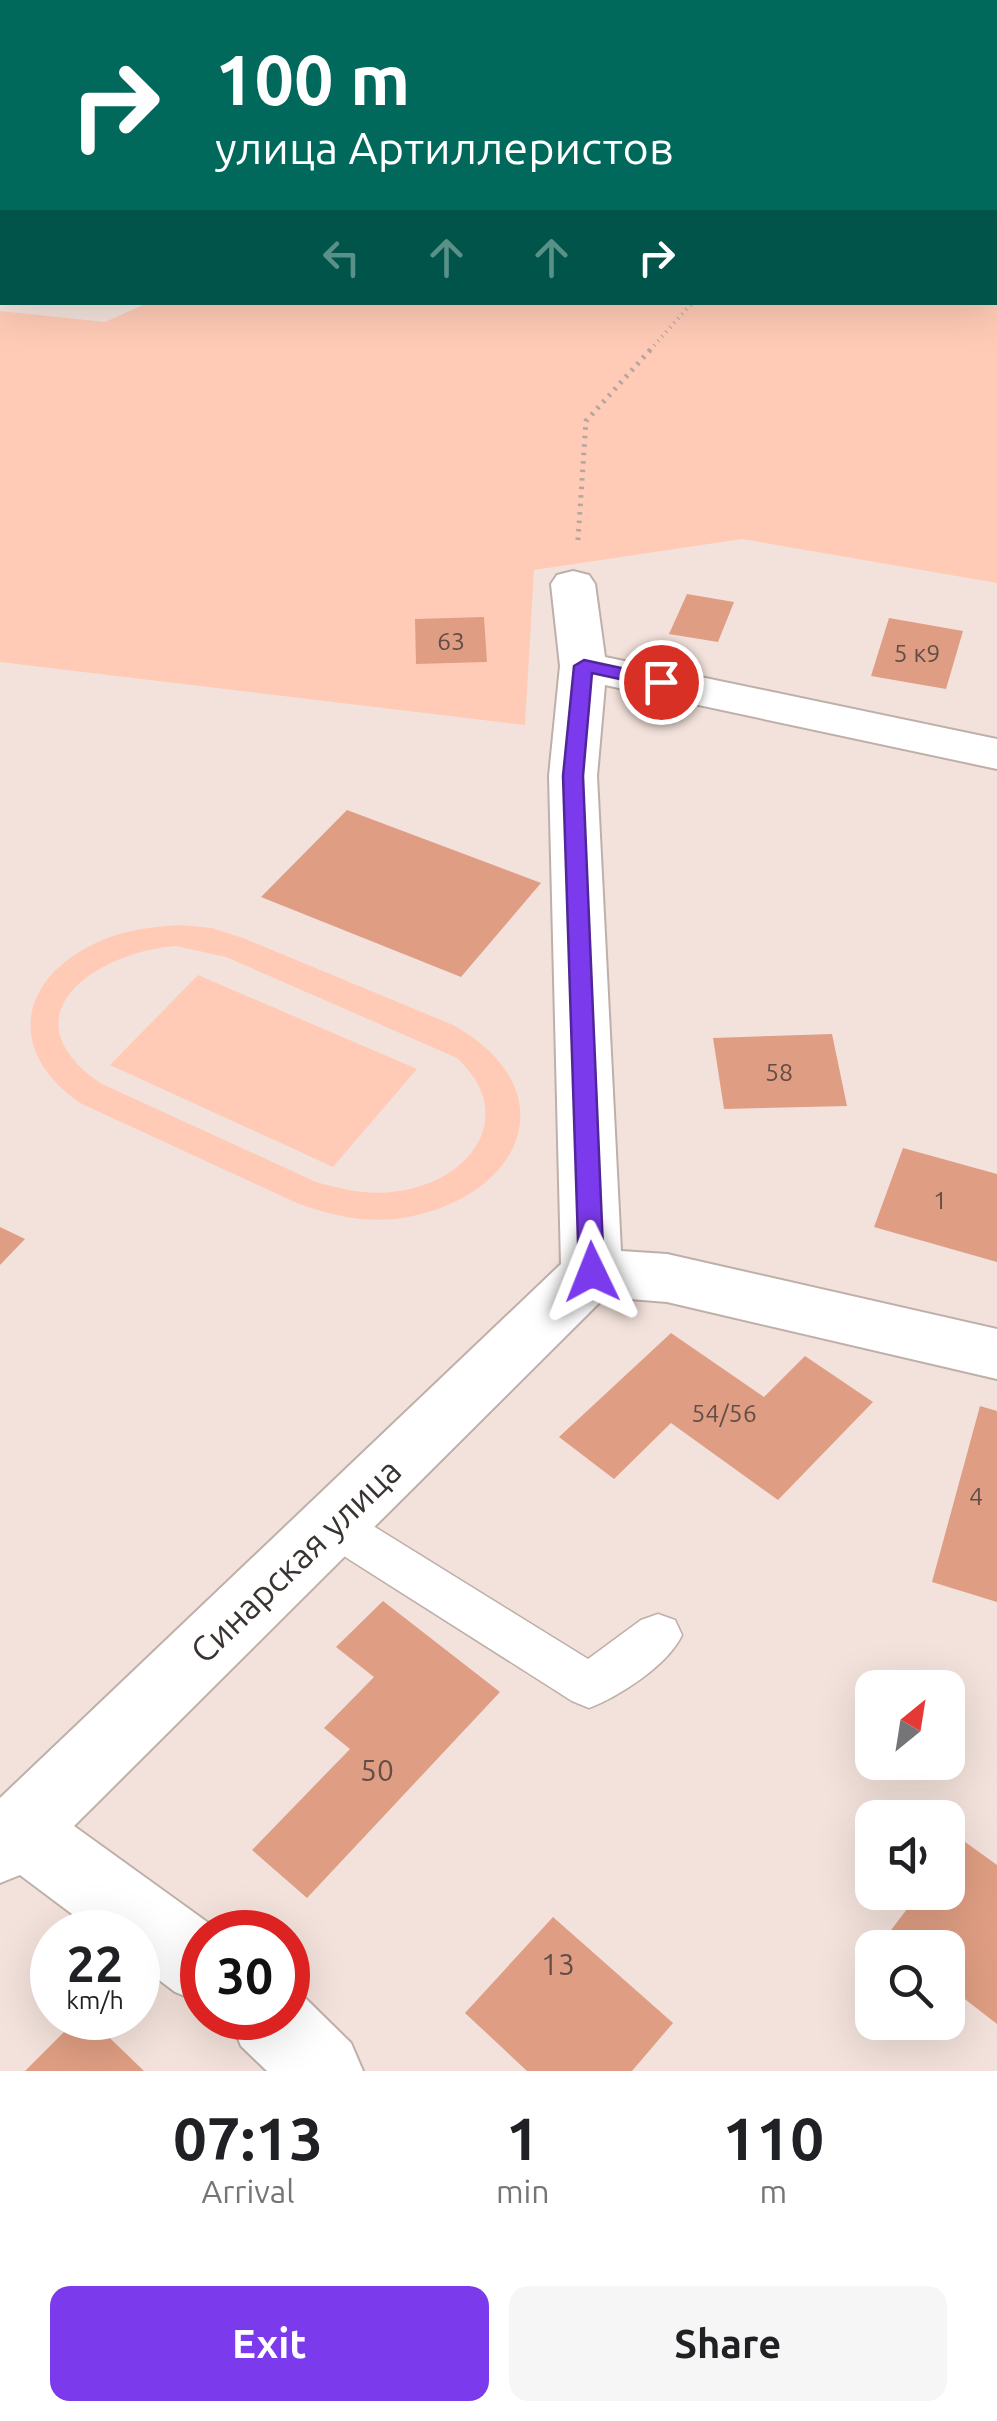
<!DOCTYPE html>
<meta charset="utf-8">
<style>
:root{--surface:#fff;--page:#f6f6f6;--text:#202124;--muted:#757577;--accent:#7c3aed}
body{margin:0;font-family:Ubuntu,sans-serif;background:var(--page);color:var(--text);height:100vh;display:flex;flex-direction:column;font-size:38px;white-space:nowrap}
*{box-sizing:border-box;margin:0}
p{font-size:32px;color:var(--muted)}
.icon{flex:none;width:55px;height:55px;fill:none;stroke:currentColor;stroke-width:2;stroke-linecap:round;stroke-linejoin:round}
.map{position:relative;height:2071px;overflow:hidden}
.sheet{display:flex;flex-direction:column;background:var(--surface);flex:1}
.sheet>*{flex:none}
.top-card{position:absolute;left:0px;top:0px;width:998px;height:305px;box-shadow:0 10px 40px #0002;background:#00695c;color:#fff;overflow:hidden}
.needle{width:65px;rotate:30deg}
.fabs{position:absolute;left:855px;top:1670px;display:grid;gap:20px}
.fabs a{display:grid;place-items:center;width:110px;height:110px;border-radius:20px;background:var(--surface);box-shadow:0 10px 40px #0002;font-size:50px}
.speed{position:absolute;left:30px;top:1910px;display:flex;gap:20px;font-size:50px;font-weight:700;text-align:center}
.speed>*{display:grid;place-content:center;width:130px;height:130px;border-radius:50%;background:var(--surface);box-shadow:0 10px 40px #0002;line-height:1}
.speed small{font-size:25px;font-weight:400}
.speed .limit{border:15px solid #d22;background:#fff;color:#111}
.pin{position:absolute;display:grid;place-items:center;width:85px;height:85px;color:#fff;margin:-42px;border:5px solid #fff;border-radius:50%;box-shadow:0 2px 10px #0007}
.me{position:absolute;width:110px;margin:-55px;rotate:358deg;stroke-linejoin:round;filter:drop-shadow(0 0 8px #0008)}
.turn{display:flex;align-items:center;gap:35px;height:210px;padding:0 50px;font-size:45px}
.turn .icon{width:130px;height:130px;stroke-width:2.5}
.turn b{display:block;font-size:70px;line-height:85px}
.lanes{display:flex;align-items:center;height:95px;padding:0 50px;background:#0003;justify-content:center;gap:50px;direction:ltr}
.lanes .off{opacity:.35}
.eta{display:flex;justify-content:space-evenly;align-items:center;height:170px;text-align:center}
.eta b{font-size:60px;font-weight:700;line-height:70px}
.button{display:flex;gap:20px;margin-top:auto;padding:20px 50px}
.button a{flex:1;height:115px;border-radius:20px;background:var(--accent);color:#fff;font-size:40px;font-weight:700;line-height:115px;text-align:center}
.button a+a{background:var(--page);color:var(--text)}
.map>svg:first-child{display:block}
.green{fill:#ffcbb6;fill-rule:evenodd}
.building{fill:#df9e83}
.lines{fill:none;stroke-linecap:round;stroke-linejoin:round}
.service-casing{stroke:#bfafa9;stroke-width:3}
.minor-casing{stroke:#bfafa9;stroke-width:4}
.path-far1{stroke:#b3a6a1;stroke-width:4;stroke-dasharray:1 5;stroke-linecap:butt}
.path{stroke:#b3a6a1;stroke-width:5;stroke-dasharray:2.5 6;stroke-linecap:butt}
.service{fill:#fff;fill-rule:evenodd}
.minor{fill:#fff;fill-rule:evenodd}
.route{fill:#7c3aed;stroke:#51269a;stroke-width:2.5}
.labels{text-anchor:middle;stroke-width:10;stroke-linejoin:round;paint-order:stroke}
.number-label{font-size:25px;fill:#624e46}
.near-number-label{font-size:30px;fill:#624e46}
.near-street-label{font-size:35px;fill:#393331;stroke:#fff}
</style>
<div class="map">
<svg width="997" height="2071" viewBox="0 0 997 2071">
<rect width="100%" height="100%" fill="#f3e2db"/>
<g class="green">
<polygon points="0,0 174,0 2,2 0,274"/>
<polygon points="404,0 997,0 997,583 742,539 534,570 525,725 0,662 0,311 105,322 150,302 995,302 995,2 401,2"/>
<path d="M179 925 212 928 243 938 453 1025C566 1088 526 1191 413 1216 374 1225 336 1217 299 1204L80 1103C0 1047 22 970 110 937 132 929 155 927 179 925ZM176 946 226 957 457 1058C519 1115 471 1181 399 1191 370 1196 344 1190 316 1182L102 1084C2 1017 95 952 176 946Z"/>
<polygon points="198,975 417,1069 333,1167 110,1065"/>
</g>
<g class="building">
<polygon points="687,594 734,602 718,642 669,634"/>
<polygon points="484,617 487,662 416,664 415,619"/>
<polygon points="889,618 963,631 946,689 871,676"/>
<polygon points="347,810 541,883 461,977 261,897"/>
<polygon points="832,1034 847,1106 724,1109 713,1038"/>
<polygon points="903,1148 997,1174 997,1262 874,1227"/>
<polygon points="0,1227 25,1239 0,1265"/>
<polygon points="671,1333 764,1397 805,1356 873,1402 778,1500 671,1423 614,1479 559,1437"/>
<polygon points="980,1406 997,1411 997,1602 932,1582"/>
<polygon points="383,1601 500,1692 307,1898 252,1850 350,1749 324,1728 374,1677 336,1647"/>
<polygon points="961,1839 997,1865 997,2024 948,1986 948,1948 897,1948 885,1938 920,1892 948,1892 948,1856"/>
<polygon points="553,1917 673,2023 632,2071 527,2071 465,2013"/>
<polygon points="78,2018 89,2018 144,2071 25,2071"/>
</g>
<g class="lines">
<defs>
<path id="service" d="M333 1506 349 1511 588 1659 641 1620 658 1614 675 1620 682 1635C668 1665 620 1696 589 1708L572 1701 317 1539 310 1525 317 1511Z"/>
<g id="minor">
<polygon points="573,571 589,575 595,584 605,657 997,739 997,769 605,685 597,776 621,1251 667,1254 997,1329 997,1379 667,1302 605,1297 74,1826 221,1932 202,1932 202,2003 175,1992 138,1964 138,1932 96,1932 20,1875 0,1883 0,1798 561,1264 549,776 560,666 551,584 557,575"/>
<polygon points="288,1987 297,1990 351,2043 363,2071 267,2071 241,2046 230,2018 288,2018"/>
</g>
</defs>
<use href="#service" class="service-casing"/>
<use href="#minor" class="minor-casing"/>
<polyline class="path-far1" points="650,350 693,302"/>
<polyline class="path" points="578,540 586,421 652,348"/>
<use href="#service" class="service"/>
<use href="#minor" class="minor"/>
</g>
<polygon class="route" points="584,660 668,678 671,682 661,688 592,673 583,776 604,1272 600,1279 583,1279 579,1272 563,776 574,666"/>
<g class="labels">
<g class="number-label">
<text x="451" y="650">63</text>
<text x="917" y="662">5 к9</text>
<text x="779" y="1081">58</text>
<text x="940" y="1209">1</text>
<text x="724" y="1422">54/56</text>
<text x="976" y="1505">4</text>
</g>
<g class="near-number-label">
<text x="377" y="1781">50</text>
<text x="558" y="1975">13</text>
</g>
<g class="near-street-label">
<text transform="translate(296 1561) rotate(-44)" y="12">Синарская улица</text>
</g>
</g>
</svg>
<div class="fabs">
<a><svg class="needle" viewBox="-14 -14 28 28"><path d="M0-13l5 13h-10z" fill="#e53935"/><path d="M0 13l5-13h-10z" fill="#757577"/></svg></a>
<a><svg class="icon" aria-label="sound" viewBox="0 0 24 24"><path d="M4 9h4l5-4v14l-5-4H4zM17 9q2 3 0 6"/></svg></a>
<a><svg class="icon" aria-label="search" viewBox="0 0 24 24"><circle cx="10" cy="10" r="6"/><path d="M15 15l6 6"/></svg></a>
</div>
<div class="speed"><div>22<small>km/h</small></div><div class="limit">30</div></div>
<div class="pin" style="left:661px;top:682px;background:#d93025"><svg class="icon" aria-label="arrive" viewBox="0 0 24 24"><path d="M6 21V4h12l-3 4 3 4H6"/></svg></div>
<svg class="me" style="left:592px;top:1272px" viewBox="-20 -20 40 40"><path d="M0-17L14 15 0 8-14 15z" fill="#7c3aed" stroke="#fff" stroke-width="4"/></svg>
<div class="top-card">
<div class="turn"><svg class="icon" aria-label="right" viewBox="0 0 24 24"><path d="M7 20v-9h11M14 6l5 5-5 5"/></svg><div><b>100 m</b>улица Артиллеристов</div></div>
<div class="lanes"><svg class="icon off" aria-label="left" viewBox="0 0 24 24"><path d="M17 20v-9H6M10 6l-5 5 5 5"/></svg><svg class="icon off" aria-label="ahead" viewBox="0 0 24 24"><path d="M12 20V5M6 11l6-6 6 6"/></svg><svg class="icon off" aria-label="ahead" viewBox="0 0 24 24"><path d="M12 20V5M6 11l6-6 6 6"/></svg><svg class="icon" aria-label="right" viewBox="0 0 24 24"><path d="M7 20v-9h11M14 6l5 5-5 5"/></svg></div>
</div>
</div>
<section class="sheet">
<div class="eta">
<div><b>07:13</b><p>Arrival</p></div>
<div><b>1</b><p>min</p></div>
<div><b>110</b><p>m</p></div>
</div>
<div class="button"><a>Exit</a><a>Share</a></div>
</section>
